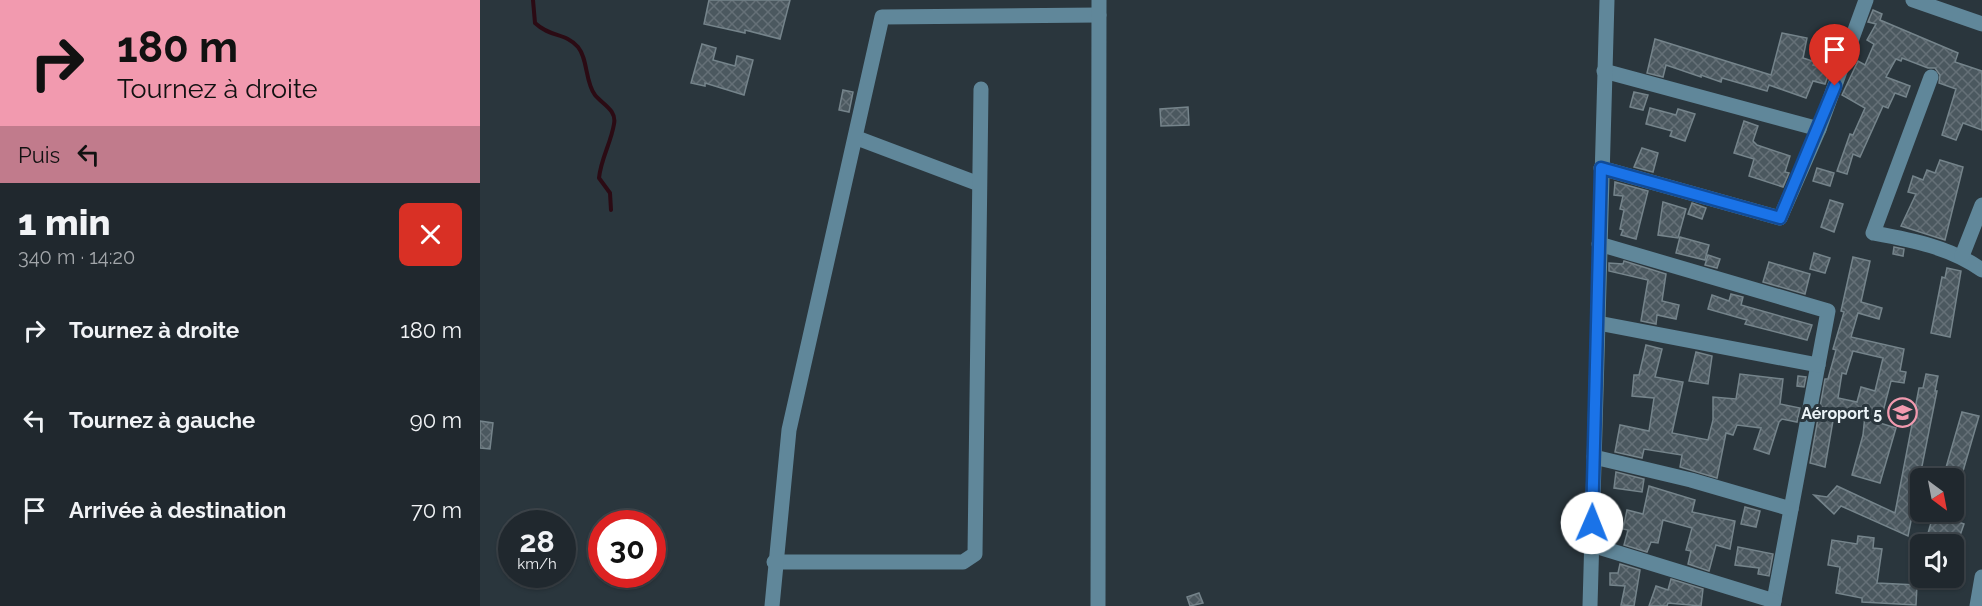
<!DOCTYPE html>
<html lang="fr">
<meta charset="utf-8">
<style>
:root{--surface:#20282e;--page:#283036;--text:#f1f3f6;--muted:#a2a6aa;--line:#3d444a}
body{margin:0;font-family:Raleway,sans-serif;background:var(--page);color:var(--text);height:100vh;display:flex;flex-direction:column;font-size:22px;white-space:nowrap}
*{box-sizing:border-box;margin:0}
p{font-size:20px;color:var(--muted)}
.icon{flex:none;width:33px;height:33px;fill:none;stroke:currentColor;stroke-width:2;stroke-linecap:round;stroke-linejoin:round}
.map{position:relative;flex:1;overflow:hidden}
.drawer{display:flex;flex-direction:column;background:var(--surface);width:480px}
.drawer>*{flex:none}
.top-card{background:#f29aaf;color:#111;overflow:hidden}
.needle{width:39px;rotate:148deg}
.buttons{position:absolute;left:1430px;top:468px;display:grid;gap:12px}
.buttons a{display:grid;place-items:center;width:54px;height:54px;border-radius:9px;background:var(--surface);box-shadow:0 2px 4px #0004,0 0 0 2px var(--line);font-size:30px}
.speed{position:absolute;left:18px;top:510px;display:flex;gap:12px;font-size:30px;font-weight:700;text-align:center}
.speed>*{display:grid;place-content:center;width:78px;height:78px;border-radius:50%;background:var(--surface);box-shadow:0 2px 4px #0004,0 0 0 2px var(--line);line-height:1}
.speed small{font-size:15px;font-weight:400}
.speed .limit{border:9px solid #d22;background:#fff;color:#111}
.pin{position:absolute;display:grid;place-items:center;width:51px;height:51px;color:#fff;margin:-62px -26px;border-radius:50% 50% 50% 0;rotate:-45deg;box-shadow:0 0 6px #0007}
.pin .icon{rotate:45deg}
.me{position:absolute;width:66px;margin:-33px;rotate:1deg;stroke-linejoin:round;filter:drop-shadow(0 0 4px #0008)}
.turn{display:flex;align-items:center;gap:21px;height:126px;padding:0 18px;font-size:27px}
.turn .icon{width:78px;height:78px;stroke-width:2.5}
.turn b{display:block;font-size:42px;line-height:51px}
.then{display:flex;align-items:center;height:57px;padding:0 18px;background:#0003;gap:12px;font-size:22px}
.round{display:grid;place-items:center;flex:none;width:63px;height:63px;border-radius:9px;background:var(--page)}
.overview{display:flex;align-items:center;justify-content:space-between;height:102px;padding:0 18px}
h1{font-size:36px;font-weight:800;line-height:45px}
ul{padding:0;list-style:none}
li{display:flex;align-items:center;gap:18px;height:90px;padding:0 18px}
li div{flex:1}
li b{display:block;font-size:22px}
li em{font-style:normal}
main{display:flex;flex:1;min-height:0}
.map>svg:first-child{display:block}
.lines{fill:none;stroke-linecap:round;stroke-linejoin:round}
.stream{stroke:#2b0b14;stroke-width:4}
.building{fill:url(#building-cross-hatch);stroke:#75848b;stroke-width:1.5;fill-rule:evenodd}
.minor{stroke:#60879a;stroke-width:15}
.route-casing{stroke:#114b97;stroke-width:15}
.route{stroke:#1a73e8;stroke-width:10}
.labels{text-anchor:middle;stroke-width:6;stroke-linejoin:round;paint-order:stroke}
.poi-label{font-size:16px;font-weight:bold;fill:#ebf3f7;stroke:#2a363d;text-anchor:end}
</style>
<main>
<section class="drawer">
<div class="top-card">
<div class="turn"><svg class="icon" aria-label="right" viewBox="0 0 24 24"><path d="M7 20v-9h11M14 6l5 5-5 5"/></svg><div><b>180 m</b>Tournez à droite</div></div>
<div class="then">Puis<svg class="icon" aria-label="left" viewBox="0 0 24 24"><path d="M17 20v-9H6M10 6l-5 5 5 5"/></svg></div>
</div>
<div class="overview"><div><h1>1 min</h1><p>340 m · 14:20</p></div><a class="round" style="background:#d93025;color:#fff"><svg class="icon" aria-label="close" viewBox="0 0 24 24"><path d="M6 6l12 12M18 6L6 18"/></svg></a></div>
<ul>
<li><svg class="icon" aria-label="right" viewBox="0 0 24 24"><path d="M7 20v-9h11M14 6l5 5-5 5"/></svg><div><b>Tournez à droite</b></div><em>180 m</em></li>
<li><svg class="icon" aria-label="left" viewBox="0 0 24 24"><path d="M17 20v-9H6M10 6l-5 5 5 5"/></svg><div><b>Tournez à gauche</b></div><em>90 m</em></li>
<li><svg class="icon" aria-label="arrive" viewBox="0 0 24 24"><path d="M6 21V4h12l-3 4 3 4H6"/></svg><div><b>Arrivée à destination</b></div><em>70 m</em></li>
</ul>
</section>
<div class="map">
<svg width="1502" height="606" viewBox="0 0 1502 606">
<defs>
<pattern id="building-cross-hatch" width="8" height="8" patternUnits="userSpaceOnUse" patternTransform="scale(1.5)"><rect width="8" height="8" fill="#4b585f"/><path d="M0 0l8 8M0 8l8-8" fill="none" stroke="#657077"/></pattern>
</defs>
<rect width="100%" height="100%" fill="#2a363d"/>
<g class="lines">
<path class="stream" d="M53 0 55 23C71 38 85 32 98 47 108 59 105 82 115 95 122 104 137 110 134 124 131 143 121 158 119 178L130 193 131 210"/>
</g>
<g class="building">
<polygon points="229,0 310,0 300,39 265,30 265,33 224,24"/>
<polygon points="1393,10 1402,14 1400,20 1478,53 1475,62 1502,71 1502,130 1483,123 1476,140 1462,135 1476,89 1459,83 1460,75 1455,68 1448,68 1422,58 1421,61 1416,59 1406,77 1430,86 1426,97 1415,93 1408,108 1403,106 1380,157 1373,154 1367,174 1357,171 1370,134 1373,135 1385,108 1362,95 1378,61 1385,65 1394,44 1387,40 1396,24 1388,22"/>
<polygon points="1302,33 1327,38 1323,58 1335,62 1333,65 1350,70 1345,84 1333,81 1326,98 1289,85 1287,91 1242,78 1241,82 1221,75 1221,77 1186,65 1183,77 1167,73 1175,39 1291,75"/>
<polygon points="222,44 236,48 233,60 255,66 257,56 273,60 264,95 225,83 225,86 211,83"/>
<polygon points="363,90 373,92 369,112 359,110"/>
<polygon points="1154,92 1168,95 1163,110 1150,107"/>
<polygon points="708,107 709,125 681,126 680,109"/>
<polygon points="1170,108 1196,115 1198,109 1215,114 1205,141 1190,136 1192,131 1166,124"/>
<polygon points="1264,121 1278,126 1273,141 1277,145 1310,156 1305,172 1309,173 1303,187 1269,176 1274,159 1254,153"/>
<polygon points="1162,148 1178,153 1173,172 1154,167"/>
<polygon points="1460,160 1483,167 1465,240 1421,226 1436,194 1428,192 1433,176 1443,180 1447,170 1455,173"/>
<polygon points="1337,168 1354,173 1350,186 1333,181"/>
<polygon points="1135,182 1168,191 1156,239 1141,235 1143,230 1140,229 1144,210 1140,209 1143,196 1134,195"/>
<polygon points="1350,200 1363,204 1354,232 1341,227"/>
<polygon points="1183,202 1206,209 1198,238 1178,235"/>
<polygon points="1212,203 1226,208 1222,219 1208,214"/>
<polygon points="1200,237 1229,245 1225,260 1196,253"/>
<polygon points="1414,247 1424,249 1423,256 1413,254"/>
<polygon points="1334,253 1350,258 1345,273 1330,269"/>
<polygon points="1228,255 1240,259 1237,268 1225,265"/>
<path d="M1373 257 1390 261 1381 302 1402 308 1399 319 1378 313 1371 337 1424 349 1420 371 1426 372 1424 383 1411 381 1400 423 1416 428 1400 483 1372 475 1383 435 1385 415 1355 409 1345 467 1330 463 1345 379H1348L1356 350 1353 349 1364 312 1361 311ZM1373 351 1403 358 1395 391 1381 387 1377 402 1358 398 1362 373 1366 374Z"/>
<polygon points="1144,261 1186,274 1182,301 1199,305 1196,319 1177,315 1176,324 1161,321 1168,280 1129,271 1129,263 1143,264"/>
<polygon points="1289,262 1330,274 1325,294 1283,282"/>
<polygon points="1467,268 1481,271 1470,337 1451,333 1462,277 1465,278"/>
<polygon points="1251,294 1263,297 1261,305 1332,325 1327,340 1265,324 1267,320 1228,309 1232,295 1249,301"/>
<polygon points="1166,345 1182,349 1175,377 1203,382 1192,433 1228,440 1233,420 1233,397 1256,399 1260,374 1303,379 1300,404 1320,408 1317,422 1302,419 1299,422 1289,454 1274,449 1281,428 1257,425 1253,435 1246,433 1237,478 1200,467 1202,455 1164,449 1162,458 1135,452 1140,425 1169,431 1174,398 1152,396 1154,375 1159,375"/>
<polygon points="1216,352 1232,356 1228,384 1209,381"/>
<polygon points="1446,374 1458,376 1455,391 1457,391 1428,536 1361,506 1354,514 1334,495 1347,497 1357,486 1415,513 1439,388 1443,388"/>
<polygon points="1318,376 1326,377 1324,387 1317,386"/>
<polygon points="1482,412 1499,416 1481,478 1463,478"/>
<polygon points="0,421 13,423 10,449 0,448"/>
<polygon points="1136,472 1164,479 1162,492 1134,488"/>
<polygon points="1169,486 1215,500 1212,512 1255,521 1250,549 1236,545 1229,571 1208,564 1211,551 1206,550 1212,528 1183,520 1178,543 1171,542 1167,552 1144,545 1148,530 1143,529 1147,510 1163,514"/>
<polygon points="1265,507 1280,511 1276,527 1261,524"/>
<polygon points="1454,512 1472,512 1470,519 1484,524 1477,544 1445,544"/>
<polygon points="1378,536 1394,538 1393,548 1402,549 1397,583 1437,585 1436,605 1382,602 1382,598 1356,593 1360,567 1348,565 1352,540 1377,544"/>
<polygon points="1258,547 1293,554 1289,576 1278,574 1279,568 1255,565"/>
<polygon points="1140,564 1160,570 1154,606 1141,605 1145,586 1130,585 1130,573 1138,573"/>
<polygon points="1191,579 1223,589 1221,606 1188,603 1187,606 1169,606 1176,586 1188,590"/>
<polygon points="719,593 723,603 710,606 707,597"/>
</g>
<g class="lines">
<g class="minor">
<polyline points="1433,0 1502,24"/>
<polyline points="1124,71 1339,129"/>
<path d="M1451 77 1393 233C1431 240 1470 247 1502 270"/>
<polyline points="377,138 499,184"/>
<polyline points="1121,168 1300,218 1339,129 1386,0"/>
<polyline points="1119,244 1348,311 1293,606"/>
<polyline points="1482,256 1502,205"/>
<polyline points="1118,323 1338,365"/>
<polyline points="1114,457 1211,480 1311,509"/>
<polyline points="1112,545 1294,601"/>
<polyline points="294,562 483,562 495,554 501,89"/>
<polyline points="292,606 309,430 402,17 619,15"/>
<polyline points="618,606 619,0"/>
<polyline points="1110,606 1127,0"/>
<polyline points="1497,606 1502,577"/>
</g>
</g>
<g class="lines">
<defs>
<polyline id="route" points="1112,523 1121,168 1300,218 1355,86"/>
</defs>
<use href="#route" class="route-casing"/>
<use href="#route" class="route"/>
</g>
<defs>
<symbol id="school-ring" viewBox="-11 -11 22 22"><circle r="9.5" fill="#2a363d" stroke="#f29aaf" stroke-width="1.5"/><path d="M0-5L7-2L0 1L-7-2ZM-4 1L0 2.5L4 1V4Q0 6-4 4Z" fill="#f29aaf"/></symbol>
</defs>
<g fill-rule="evenodd">
<use href="#school-ring" x="1406" y="396" width="33" height="33"/>
</g>
<g class="labels">
<g class="poi-label">
<text x="1402" y="419">Aéroport 5</text>
</g>
</g>
</svg>
<div class="buttons">
<a><svg class="needle" viewBox="-14 -14 28 28"><path d="M0-13l5 13h-10z" fill="#e53935"/><path d="M0 13l5-13h-10z" fill="#a2a6aa"/></svg></a>
<a><svg class="icon" aria-label="sound" viewBox="0 0 24 24"><path d="M4 9h4l5-4v14l-5-4H4zM17 9q2 3 0 6"/></svg></a>
</div>
<div class="speed"><div>28<small>km/h</small></div><div class="limit">30</div></div>
<div class="pin" style="left:1355px;top:86px;background:#d93025"><svg class="icon" aria-label="arrive" viewBox="0 0 24 24"><path d="M6 21V4h12l-3 4 3 4H6"/></svg></div>
<svg class="me" style="left:1112px;top:523px" viewBox="-20 -20 40 40"><circle r="19" fill="#fff"/><path d="M0-13L10 11 0 6-10 11z" fill="#1a73e8"/></svg>
</div>
</main>
